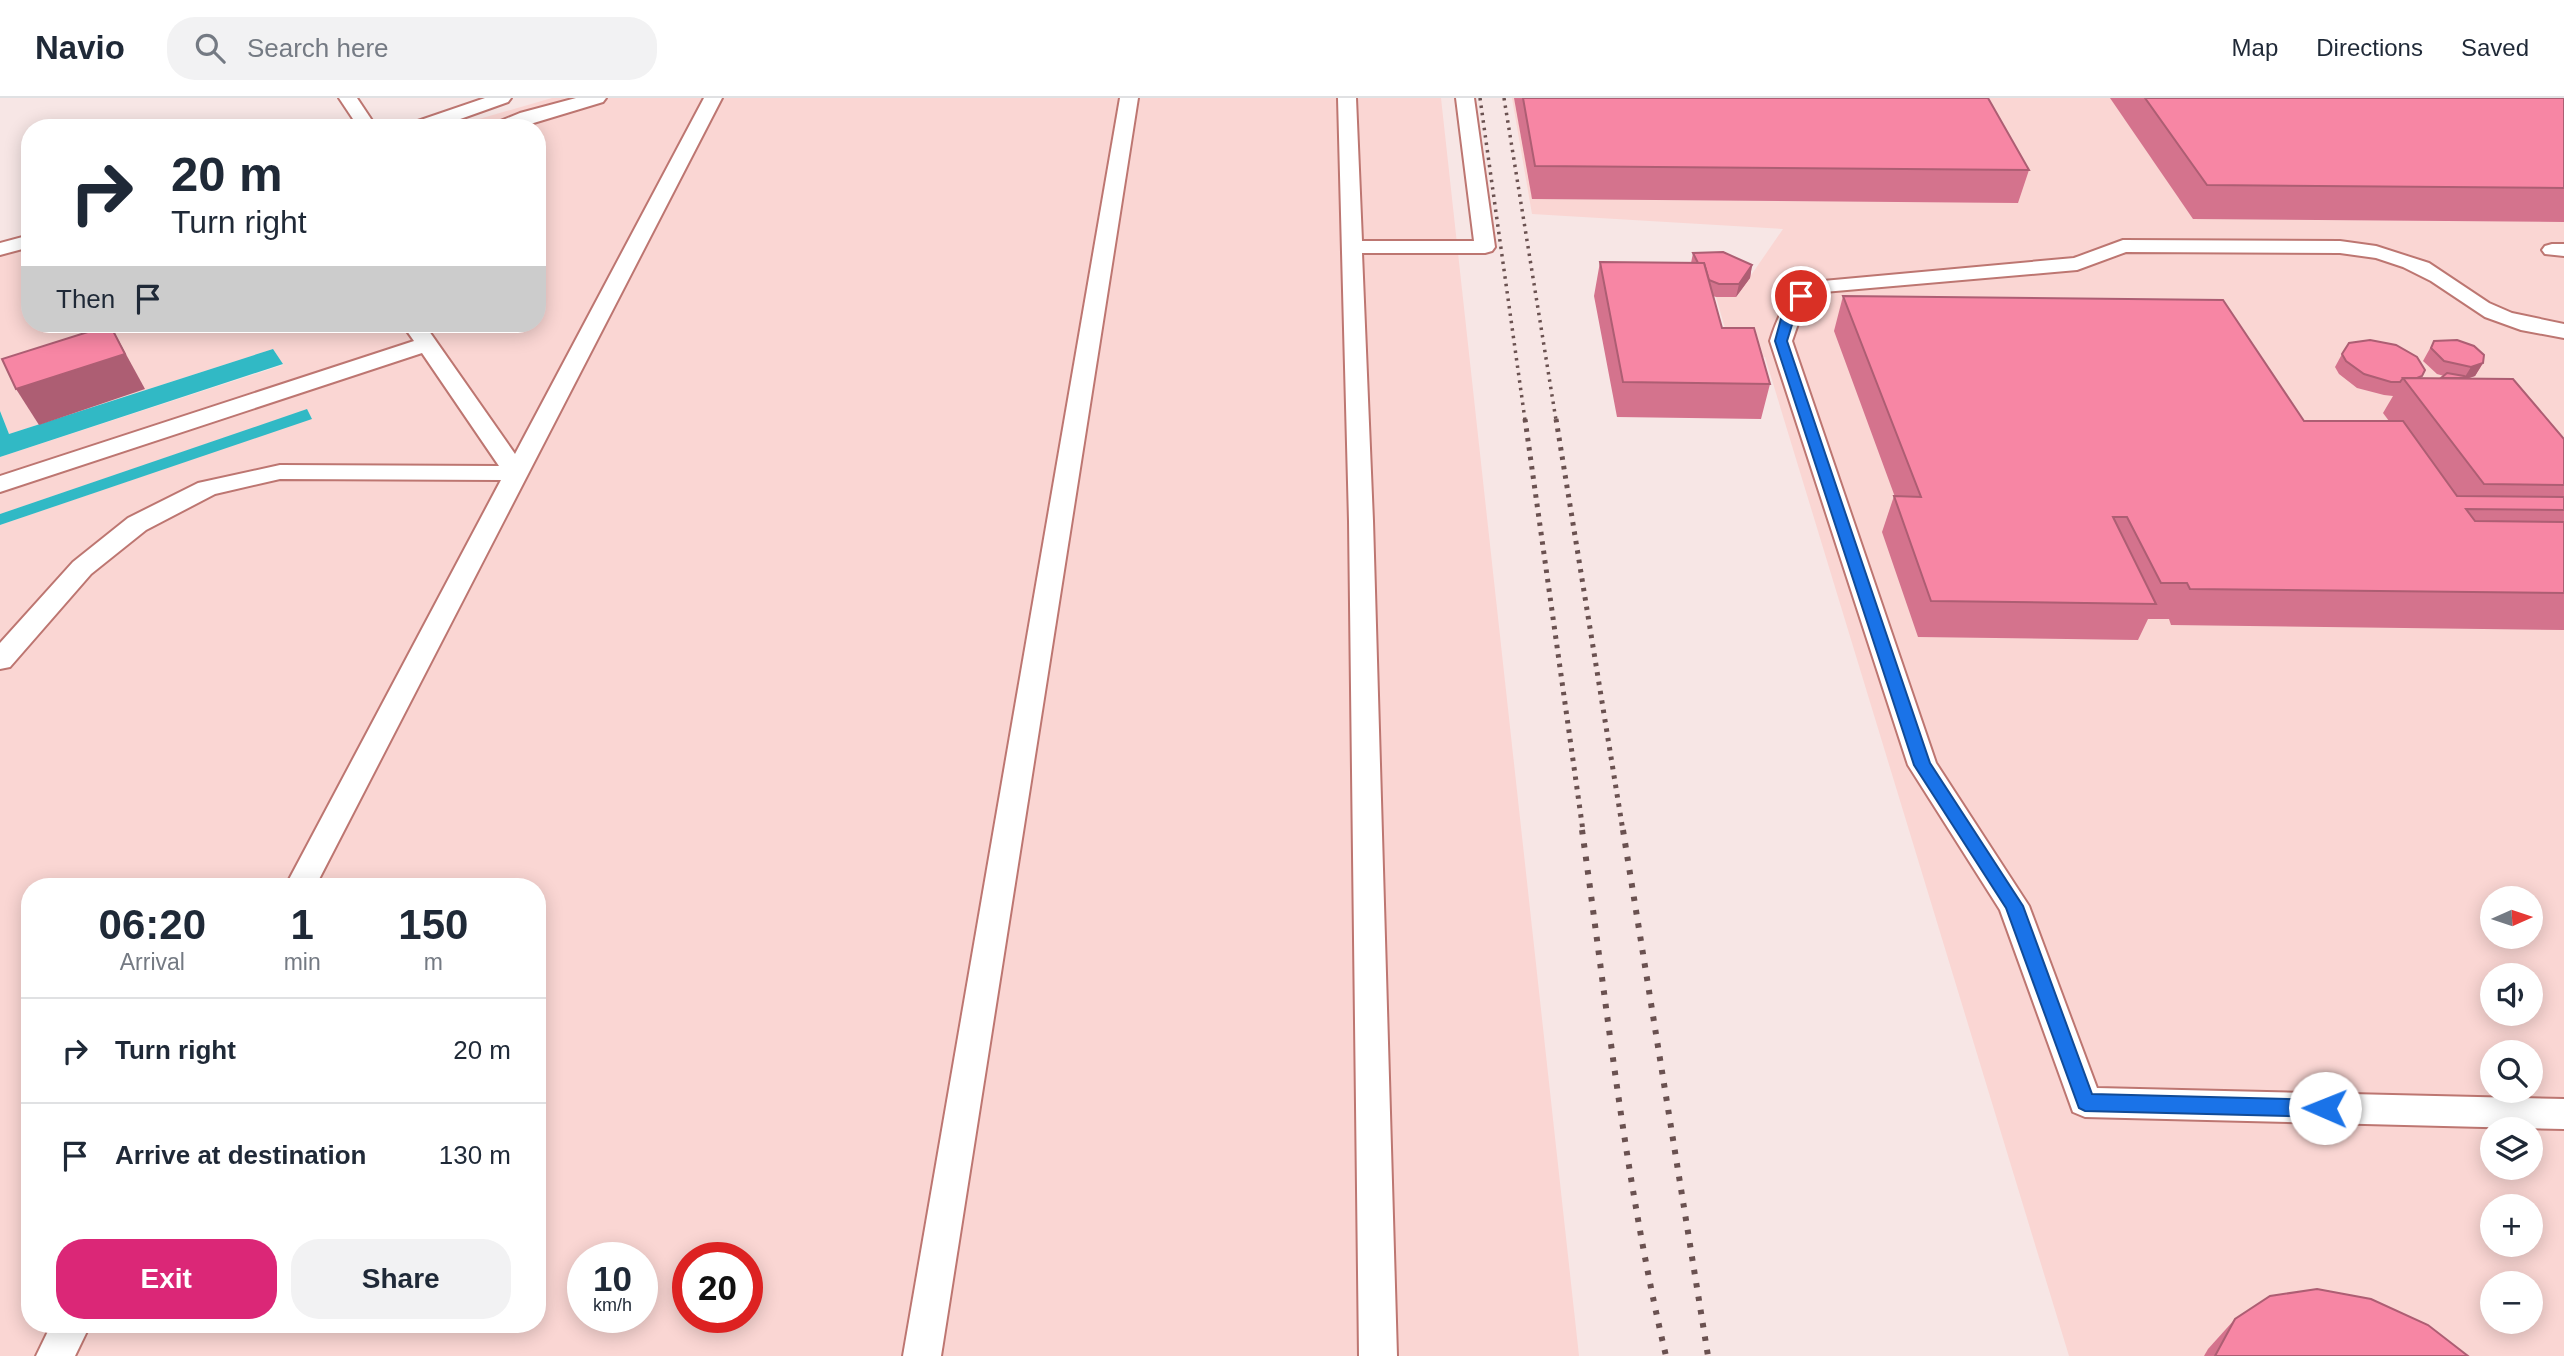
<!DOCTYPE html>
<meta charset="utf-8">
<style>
:root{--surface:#fff;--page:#f2f2f3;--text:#1f2937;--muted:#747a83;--line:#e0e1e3;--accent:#db2777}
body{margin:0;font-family:Arial,sans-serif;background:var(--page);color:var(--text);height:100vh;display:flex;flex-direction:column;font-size:26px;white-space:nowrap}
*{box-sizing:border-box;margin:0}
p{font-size:23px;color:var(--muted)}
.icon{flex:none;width:38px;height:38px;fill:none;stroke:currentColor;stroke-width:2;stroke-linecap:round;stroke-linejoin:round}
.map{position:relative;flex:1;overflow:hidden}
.drawer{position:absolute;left:21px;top:780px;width:525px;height:455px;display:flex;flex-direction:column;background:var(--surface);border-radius:28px;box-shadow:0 4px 18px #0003}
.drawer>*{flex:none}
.top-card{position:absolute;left:21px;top:21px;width:525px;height:214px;border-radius:28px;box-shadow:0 4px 18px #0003;background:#fff;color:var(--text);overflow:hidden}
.needle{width:46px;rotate:87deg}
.buttons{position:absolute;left:2480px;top:788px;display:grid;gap:14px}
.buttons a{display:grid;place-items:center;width:63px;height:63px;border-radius:50%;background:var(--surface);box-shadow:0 4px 18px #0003;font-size:35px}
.speed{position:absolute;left:567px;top:1144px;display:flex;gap:14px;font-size:35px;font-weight:700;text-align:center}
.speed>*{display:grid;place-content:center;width:91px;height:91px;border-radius:50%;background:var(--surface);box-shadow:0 4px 18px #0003;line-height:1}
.speed small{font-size:18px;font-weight:400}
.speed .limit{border:10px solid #d22;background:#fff;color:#111}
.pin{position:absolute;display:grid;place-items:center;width:60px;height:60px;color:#fff;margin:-30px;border:4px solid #fff;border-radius:50%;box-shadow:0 2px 7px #0007}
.me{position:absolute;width:77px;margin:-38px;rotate:271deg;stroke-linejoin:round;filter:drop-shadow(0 0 5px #0008)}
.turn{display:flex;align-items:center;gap:24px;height:147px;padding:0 35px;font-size:32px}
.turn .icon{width:91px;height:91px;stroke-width:2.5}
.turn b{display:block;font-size:49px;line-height:60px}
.then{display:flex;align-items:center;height:66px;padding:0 35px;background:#0003;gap:14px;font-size:26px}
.eta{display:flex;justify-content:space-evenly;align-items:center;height:119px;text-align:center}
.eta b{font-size:42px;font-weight:700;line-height:49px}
.cta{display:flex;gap:14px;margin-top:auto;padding:14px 35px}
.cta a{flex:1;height:80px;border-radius:28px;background:var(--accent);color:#fff;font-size:28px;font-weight:700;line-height:80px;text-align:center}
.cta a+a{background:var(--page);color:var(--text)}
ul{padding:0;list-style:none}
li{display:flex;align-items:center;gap:21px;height:105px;padding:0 35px;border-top:2px solid var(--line)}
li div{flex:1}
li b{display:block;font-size:26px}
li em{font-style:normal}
header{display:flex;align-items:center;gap:42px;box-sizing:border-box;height:98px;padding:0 35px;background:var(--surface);border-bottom:2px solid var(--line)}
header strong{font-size:33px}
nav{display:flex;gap:38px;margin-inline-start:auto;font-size:24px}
.search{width:490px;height:63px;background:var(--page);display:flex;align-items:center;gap:18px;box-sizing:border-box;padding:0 24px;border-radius:28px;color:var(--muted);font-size:26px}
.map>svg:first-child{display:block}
.built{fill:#fad6d3;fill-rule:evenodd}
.water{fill:#31b9c5}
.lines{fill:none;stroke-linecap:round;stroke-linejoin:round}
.service-casing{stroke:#bd7671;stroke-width:4}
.service{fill:#fff;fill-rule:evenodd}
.rail-far2{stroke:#6a5150;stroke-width:3.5;stroke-dasharray:2.5 5;stroke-linecap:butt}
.rail-far1{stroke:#6a5150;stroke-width:5;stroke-dasharray:3.5 6;stroke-linecap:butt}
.rail{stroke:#6a5150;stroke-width:6;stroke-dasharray:4.5 9;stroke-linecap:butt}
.wall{fill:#d4738d}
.shaded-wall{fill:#ad5e73}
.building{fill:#f786a4;stroke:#ad5e73;stroke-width:2}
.route{fill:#1a73e8;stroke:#114b97;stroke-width:2}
</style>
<header>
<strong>Navio</strong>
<div class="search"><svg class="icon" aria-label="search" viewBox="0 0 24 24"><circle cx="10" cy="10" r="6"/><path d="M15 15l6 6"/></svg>Search here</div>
<nav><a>Map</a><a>Directions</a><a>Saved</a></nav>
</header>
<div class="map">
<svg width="2564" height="1258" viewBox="0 0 2564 1258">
<rect width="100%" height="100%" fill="#f7e6e5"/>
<g class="built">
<path d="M552 0H1441L1579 1258H0V427L312 320 306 312 0 416V359L283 267 273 251 9 336 0 313V158L30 149V226H537V30H448ZM30 789H537V1227H30ZM583 1160H642V1220H583ZM688 1160H747V1220H688Z"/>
<path d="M1512 0H2564V1258H2069L1765 259 1733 258 1716 199H1736L1783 131 1532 116ZM2492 800H2530V838H2492ZM2492 877H2530V915H2492ZM2492 954H2530V992H2492ZM2492 1031H2530V1069H2492ZM2492 1108H2530V1146H2492ZM2492 1185H2530V1223H2492Z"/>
</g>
<g class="water">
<polygon points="273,251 283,266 0,359 0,313 9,336"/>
<polygon points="307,311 312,321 0,427 0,416"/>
</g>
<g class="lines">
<defs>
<g id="service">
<polygon points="339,0 357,0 377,30 359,30"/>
<polygon points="485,0 511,0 508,4 435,30 407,30 409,26"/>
<polygon points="576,0 606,0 603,4 517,30 491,30 493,26 520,15"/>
<polygon points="704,0 722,0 315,789 285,789 501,382 280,381 215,396 146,432 91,476 10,569 0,571 0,545 73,464 128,420 198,385 280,367 499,368 422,255 0,394 0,378 414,243 402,226 424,226 515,356"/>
<polygon points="1120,0 1138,0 941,1258 903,1258"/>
<polygon points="1338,0 1356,0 1362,143 1474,143 1456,0 1474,0 1495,149 1492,153 1485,155 1362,155 1373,423 1397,1258 1359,1258 1349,423"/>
<polygon points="30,137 30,149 0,157 0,145"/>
<path d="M2123 142 2340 143 2376 148 2429 165 2489 205 2512 215 2564 226V240L2521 232 2485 219 2431 183 2403 169 2376 160 2340 155 2126 154 2077 172 1824 194 1803 211 1792 243 1936 665 2029 808 2097 990 2564 1001V1031L2085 1019 2073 1014 2000 812 1908 667 1770 243C1778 217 1787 198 1812 184L2074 160Z"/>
<polygon points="2552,146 2564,146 2564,158 2545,156 2542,152 2545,148"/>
<polygon points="51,1227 90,1227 75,1258 36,1258"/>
</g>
</defs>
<use href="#service" class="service-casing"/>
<use href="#service" class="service"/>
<g class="rail-far2">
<polyline points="1480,0 1525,322"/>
<polyline points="1504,0 1556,322"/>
</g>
<g class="rail-far1">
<polyline points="1525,321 1583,733"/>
<polyline points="1556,321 1623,733"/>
</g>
<g class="rail">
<path d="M1582 732C1607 907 1625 1085 1666 1258"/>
<polyline points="1623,732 1708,1258"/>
</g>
</g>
<g class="wall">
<polygon points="1514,0 1988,0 2029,72 2018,105 1532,101"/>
<polygon points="2110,0 2564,0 2564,124 2193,121"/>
<polygon points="1693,155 1752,167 1750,180 1736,199 1716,199 1713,198 1722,230 1770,286 1761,321 1617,319 1594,198 1600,164 1691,165"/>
<polygon points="1843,198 2304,323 2389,323 2383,315 2393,298 2384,297 2357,290 2339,276 2335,269 2342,256 2421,280 2441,280 2444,278 2437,276 2423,263 2434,243 2483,265 2475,278 2469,280 2564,341 2564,532 2171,527 2169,521 2148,521 2138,542 1918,539 1882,434 1894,398 1895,399 1834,233"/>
<polygon points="2235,1221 2468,1258 2204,1258 2208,1251"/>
</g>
<g class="shaded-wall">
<polygon points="1752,167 1750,180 1736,199 1739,186"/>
<polygon points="110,227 145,291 39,327 16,291"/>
<polygon points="2483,265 2475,278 2463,282 2471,269"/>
</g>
<g class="building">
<polygon points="1523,0 1988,0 2029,72 1535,68"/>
<polygon points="2145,0 2564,0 2564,90 2207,87"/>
<polygon points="1723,154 1752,167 1739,186 1719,186 1709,182 1704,165 1698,165 1693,155"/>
<polygon points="1600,164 1704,165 1722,230 1754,230 1770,286 1623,284"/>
<polygon points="1843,198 2223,202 2304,323 2403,323 2457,398 2564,399 2564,412 2466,411 2475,423 2564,424 2564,495 2190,491 2187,485 2161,485 2127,419 2113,419 2156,506 1931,503 1894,398 1921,399"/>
<polygon points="110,227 125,256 16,291 2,261"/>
<polygon points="2370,242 2396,247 2417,259 2425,272 2422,278 2417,280 2403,280 2400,284 2391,284 2364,276 2346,263 2342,256 2349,245"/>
<polygon points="2457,242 2474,248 2484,257 2483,265 2471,269 2444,263 2431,250 2434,243"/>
<polygon points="2447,275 2464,278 2468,280 2441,280"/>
<polygon points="2403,280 2513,281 2564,341 2564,387 2484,386"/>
<polygon points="2317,1191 2371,1201 2428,1227 2468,1258 2215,1258 2235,1221 2270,1198"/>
</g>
<polygon class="route" points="1801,194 1807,198 1795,217 1787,243 1930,665 2023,808 2092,996 2325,1002 2332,1004 2334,1010 2332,1016 2325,1019 2085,1013 2079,1010 2006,810 1914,667 1775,243 1782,217 1796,195"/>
</svg>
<div class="buttons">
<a><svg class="needle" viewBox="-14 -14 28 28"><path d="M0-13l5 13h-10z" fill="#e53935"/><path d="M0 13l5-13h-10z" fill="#747a83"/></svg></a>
<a><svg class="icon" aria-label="sound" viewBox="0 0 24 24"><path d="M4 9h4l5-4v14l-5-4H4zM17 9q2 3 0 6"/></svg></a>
<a><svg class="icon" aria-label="search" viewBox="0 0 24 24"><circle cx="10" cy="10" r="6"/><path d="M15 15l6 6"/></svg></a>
<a><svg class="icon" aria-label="layers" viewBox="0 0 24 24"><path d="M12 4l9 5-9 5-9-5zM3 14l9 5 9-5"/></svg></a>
<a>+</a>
<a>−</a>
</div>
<div class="speed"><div>10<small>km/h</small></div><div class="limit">20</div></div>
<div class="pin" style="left:1801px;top:198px;background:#d93025"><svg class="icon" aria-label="arrive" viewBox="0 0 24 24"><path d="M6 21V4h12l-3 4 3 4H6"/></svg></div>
<svg class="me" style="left:2325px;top:1010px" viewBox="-20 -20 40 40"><circle r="19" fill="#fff"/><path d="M0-13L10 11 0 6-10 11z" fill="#1a73e8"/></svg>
<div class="top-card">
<div class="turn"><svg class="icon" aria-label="right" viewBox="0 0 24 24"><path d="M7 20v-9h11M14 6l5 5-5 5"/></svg><div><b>20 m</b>Turn right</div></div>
<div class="then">Then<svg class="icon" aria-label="arrive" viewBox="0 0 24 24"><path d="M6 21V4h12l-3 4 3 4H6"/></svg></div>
</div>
<section class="drawer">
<div class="eta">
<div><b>06:20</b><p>Arrival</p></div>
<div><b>1</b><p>min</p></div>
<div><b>150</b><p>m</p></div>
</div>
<ul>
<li><svg class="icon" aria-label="right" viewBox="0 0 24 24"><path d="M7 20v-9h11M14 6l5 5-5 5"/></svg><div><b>Turn right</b></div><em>20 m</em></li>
<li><svg class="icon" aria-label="arrive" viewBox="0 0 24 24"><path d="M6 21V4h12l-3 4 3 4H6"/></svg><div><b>Arrive at destination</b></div><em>130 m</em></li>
</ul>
<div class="cta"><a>Exit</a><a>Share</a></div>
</section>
</div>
